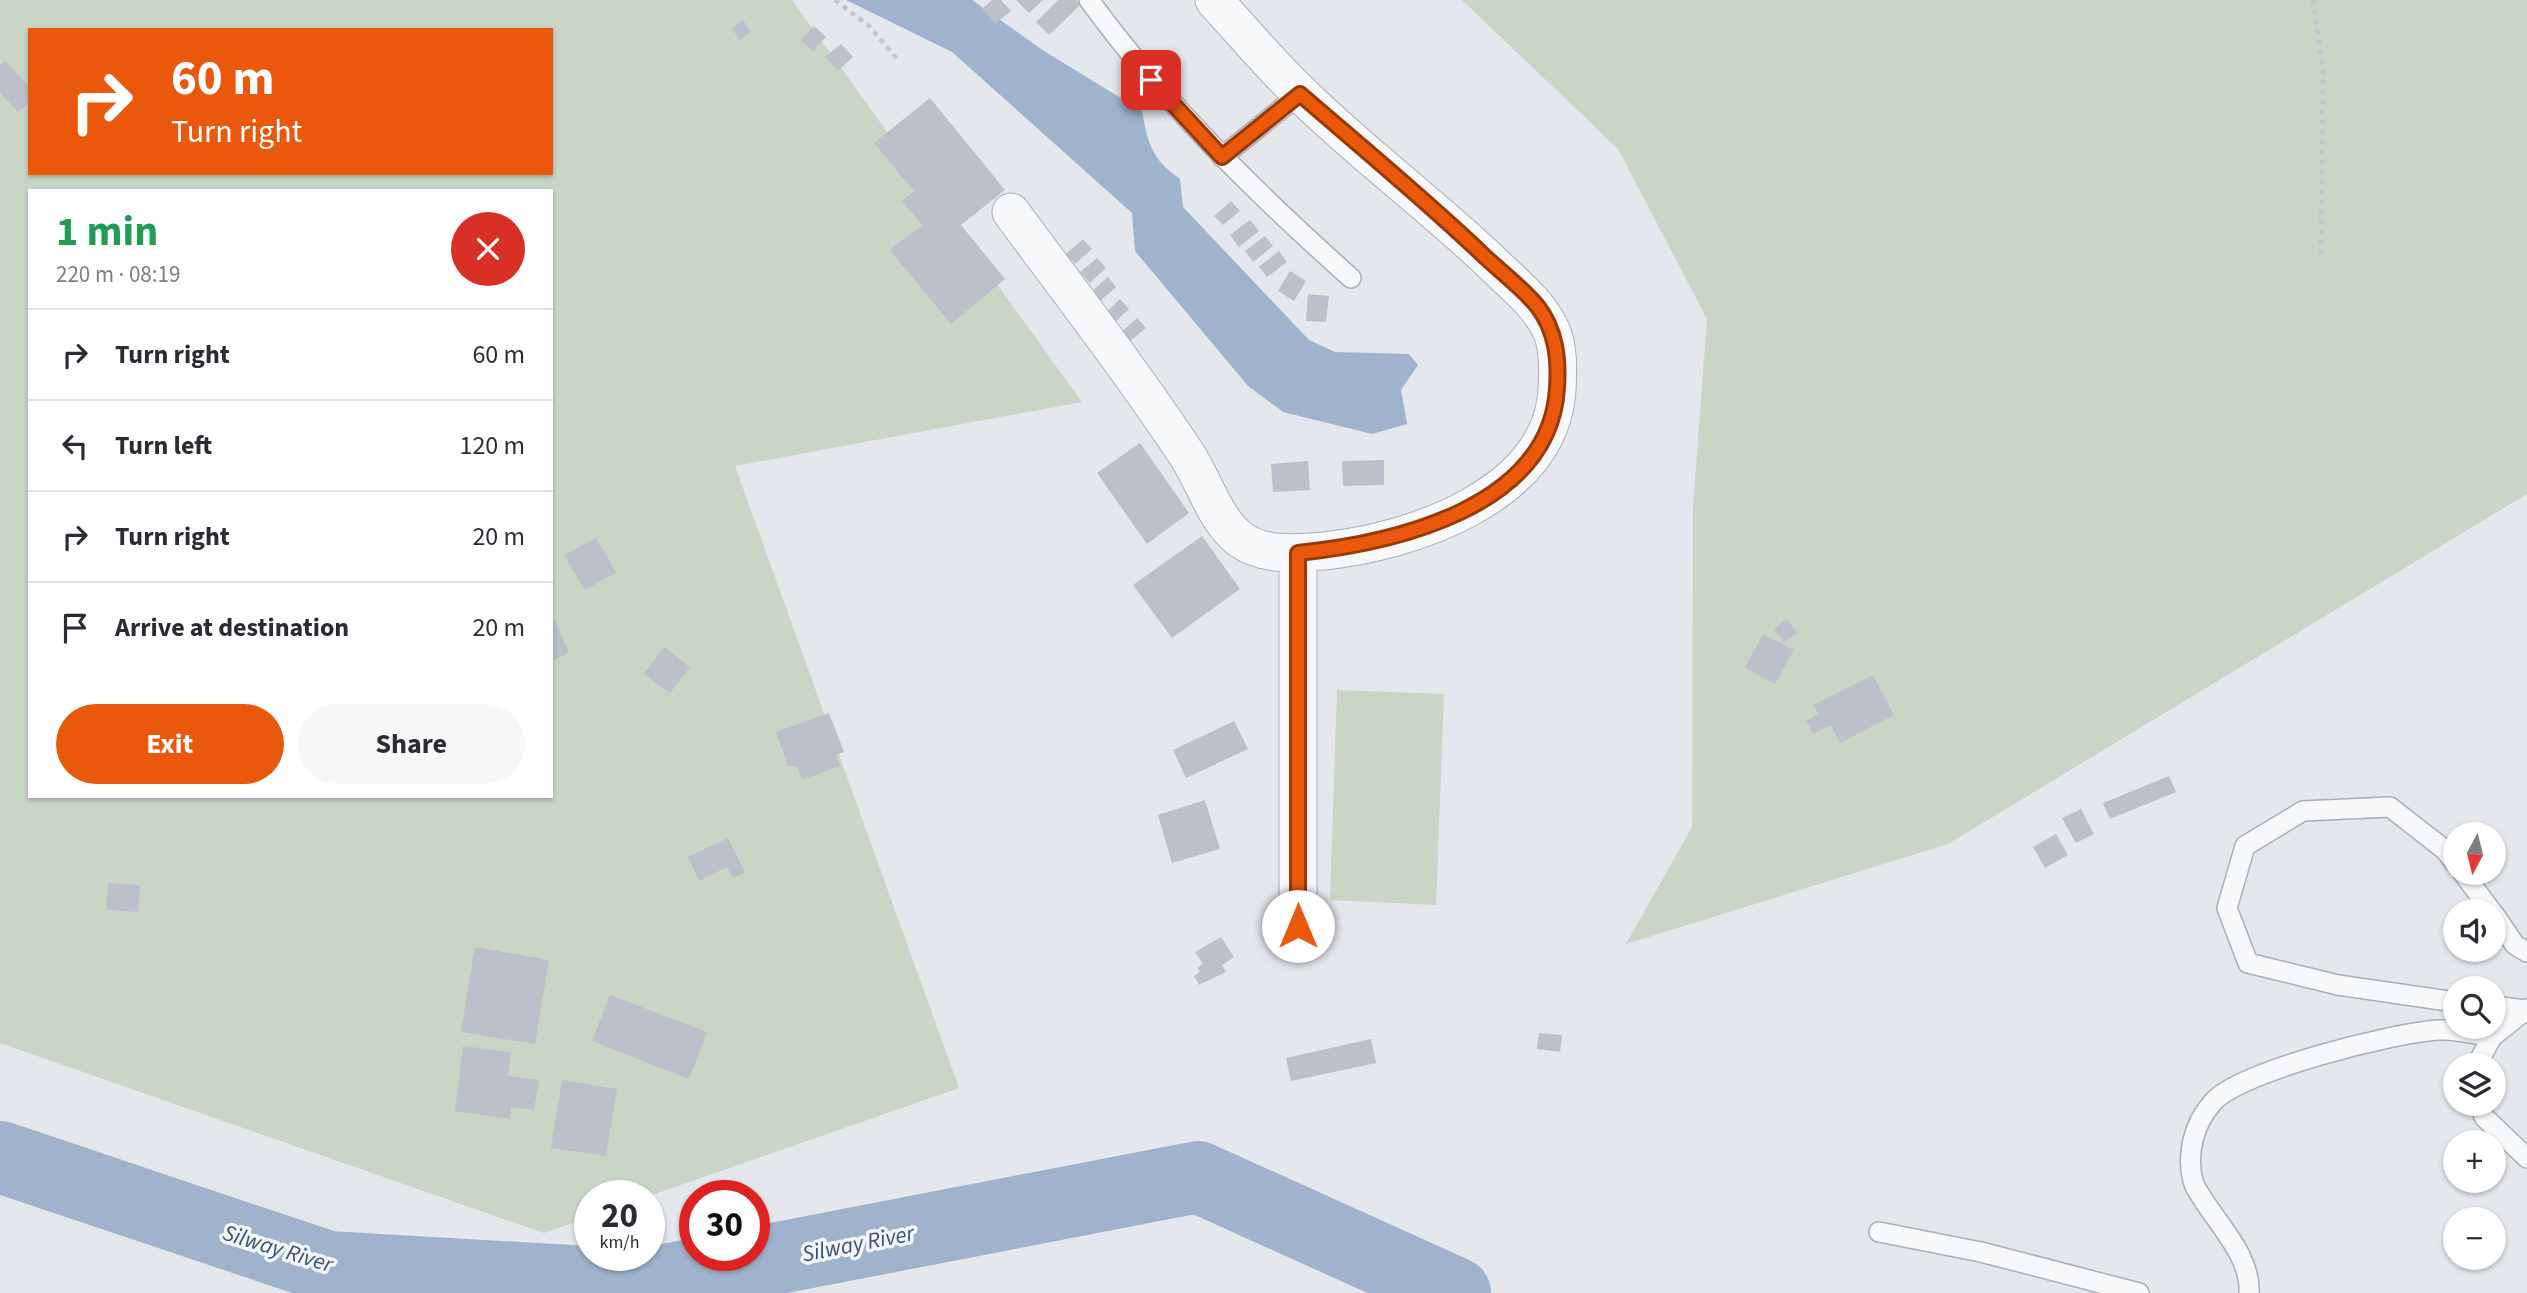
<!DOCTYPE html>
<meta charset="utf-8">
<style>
:root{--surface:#fff;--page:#f7f7f7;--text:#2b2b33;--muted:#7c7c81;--line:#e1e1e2;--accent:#ea580c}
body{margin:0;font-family:"Source Sans 3",sans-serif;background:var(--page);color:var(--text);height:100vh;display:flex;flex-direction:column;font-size:26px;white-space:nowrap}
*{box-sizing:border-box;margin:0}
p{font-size:23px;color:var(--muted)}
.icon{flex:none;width:38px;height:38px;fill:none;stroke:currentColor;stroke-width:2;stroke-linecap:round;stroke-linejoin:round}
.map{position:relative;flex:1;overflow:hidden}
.side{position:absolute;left:28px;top:189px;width:525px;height:609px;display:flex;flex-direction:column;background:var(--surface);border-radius:0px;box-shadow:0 2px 5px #0004}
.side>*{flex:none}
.hud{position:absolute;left:28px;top:28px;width:525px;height:147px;border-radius:0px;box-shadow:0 2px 5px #0004;background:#ea580c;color:#fff;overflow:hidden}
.needle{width:46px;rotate:187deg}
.tools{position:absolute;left:2443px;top:822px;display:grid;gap:14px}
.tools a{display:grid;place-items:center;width:63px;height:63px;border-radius:50%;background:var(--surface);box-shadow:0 2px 5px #0004;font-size:35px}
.speed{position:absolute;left:574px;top:1180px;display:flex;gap:14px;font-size:35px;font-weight:700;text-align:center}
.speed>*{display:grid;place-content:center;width:91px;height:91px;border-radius:50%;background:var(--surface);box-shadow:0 2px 5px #0004;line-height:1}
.speed small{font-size:18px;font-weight:400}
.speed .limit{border:10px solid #d22;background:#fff;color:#111}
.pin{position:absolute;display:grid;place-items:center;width:60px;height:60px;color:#fff;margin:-30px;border-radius:14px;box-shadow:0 4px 10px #0006}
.me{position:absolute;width:77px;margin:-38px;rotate:0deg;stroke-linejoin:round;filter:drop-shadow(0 0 5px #0008)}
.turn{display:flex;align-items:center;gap:24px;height:147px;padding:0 28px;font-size:32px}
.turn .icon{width:91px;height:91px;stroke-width:2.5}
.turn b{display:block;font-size:49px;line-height:60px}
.round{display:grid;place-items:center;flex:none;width:74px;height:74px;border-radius:37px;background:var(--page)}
.overview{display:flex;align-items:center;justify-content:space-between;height:119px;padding:0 28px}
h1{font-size:42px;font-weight:700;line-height:52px;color:#1e9e55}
.action{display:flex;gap:14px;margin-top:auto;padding:14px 28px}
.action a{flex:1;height:80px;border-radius:42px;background:var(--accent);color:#fff;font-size:28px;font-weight:700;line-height:80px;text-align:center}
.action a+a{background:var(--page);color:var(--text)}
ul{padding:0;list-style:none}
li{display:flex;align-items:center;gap:21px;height:91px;padding:0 28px;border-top:2px solid var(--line)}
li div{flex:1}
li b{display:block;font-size:26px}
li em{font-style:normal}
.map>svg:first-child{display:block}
.green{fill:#c9d6c5;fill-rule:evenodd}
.water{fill:#9fb4cc}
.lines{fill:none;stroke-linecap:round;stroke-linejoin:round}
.river{stroke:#9fb4cc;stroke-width:72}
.building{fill:#bbc0ca}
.service-casing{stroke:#a9aeb7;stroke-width:22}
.minor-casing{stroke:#a9aeb7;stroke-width:39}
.path{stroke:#c2c5cb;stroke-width:4.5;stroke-dasharray:5 5;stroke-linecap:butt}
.service{stroke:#f7f8fa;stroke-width:19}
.minor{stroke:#f7f8fa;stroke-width:37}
.route-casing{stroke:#983908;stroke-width:18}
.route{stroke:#ea580c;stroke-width:12}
.labels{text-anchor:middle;stroke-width:7;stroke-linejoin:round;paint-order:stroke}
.water-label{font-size:23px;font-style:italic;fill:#34527a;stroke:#f4f6f9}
</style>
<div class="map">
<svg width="2527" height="1293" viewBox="0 0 2527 1293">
<rect width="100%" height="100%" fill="#e4e7ec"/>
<g class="green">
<path d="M0 0H792L1082 402 735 466 959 1088 649 1196 590 1195V1217L544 1233 0 1043ZM30 30H551V173H30ZM30 191H551V796H30Z"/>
<polygon points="1462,0 2527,0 2527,494 1948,844 1626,944 1692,827 1693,507 1707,319 1618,149"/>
<polygon points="1337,690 1444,694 1436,905 1330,900"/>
</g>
<path class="water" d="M846 0H972L1044 51 1142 111C1148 145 1152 159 1180 179L1183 207 1309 340 1335 352 1409 354 1418 365 1401 390 1407 424 1372 434 1283 412 1248 386 1135 251 1132 213 952 52Z"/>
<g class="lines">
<polyline class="river" points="0,1157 328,1267 639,1285 1198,1177 1455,1293"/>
</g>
<g class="building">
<polygon points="992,0 1001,0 1011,11 995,24 982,9"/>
<polygon points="1016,0 1043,0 1029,13"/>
<polygon points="1058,0 1076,0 1080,5 1049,35 1036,22"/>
<polygon points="743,20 751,32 740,40 732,29"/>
<polygon points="814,26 826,37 813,51 801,40"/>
<polygon points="841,44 853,57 838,71 825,57"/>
<polygon points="5,61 30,87 30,102 18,112 0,93 0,65"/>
<polygon points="930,98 1005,190 961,225 1005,279 951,324 890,250 922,225 902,201 914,191 874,143"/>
<polygon points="1231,201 1240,211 1223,225 1214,216"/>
<polygon points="1250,220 1259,231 1239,247 1230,235"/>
<polygon points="1265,236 1273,246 1253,262 1245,251"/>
<polygon points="1083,239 1092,249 1075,264 1066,254"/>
<polygon points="1279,251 1287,262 1267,277 1259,267"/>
<polygon points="1097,258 1106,268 1090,283 1080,272"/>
<polygon points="1290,271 1306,281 1294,301 1278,291"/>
<polygon points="1108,277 1116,287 1100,301 1091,292"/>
<polygon points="1308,294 1329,296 1326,322 1306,321"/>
<polygon points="1120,299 1129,309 1113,324 1104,314"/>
<polygon points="1137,318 1146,328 1129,342 1120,333"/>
<polygon points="1140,443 1189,513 1147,544 1097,473"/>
<polygon points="1384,460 1384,485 1343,486 1342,461"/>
<polygon points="1308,461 1310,490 1273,492 1271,464"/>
<polygon points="1202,536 1240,589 1172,638 1133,585"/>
<polygon points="596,538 616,572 585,590 564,555"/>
<polygon points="1787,619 1797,633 1784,642 1774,629"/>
<polygon points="555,620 569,653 551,661 551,622"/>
<polygon points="1763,634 1794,650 1775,684 1745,668"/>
<polygon points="664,647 690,667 670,693 644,674"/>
<polygon points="1873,675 1894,715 1840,743 1831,725 1813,734 1806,721 1818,714 1813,705"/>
<polygon points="829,713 844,752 836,755 840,766 802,780 797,767 788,766 776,732"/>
<polygon points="1234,721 1248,749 1186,778 1173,750"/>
<polygon points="2169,776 2176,792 2110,819 2103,803"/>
<polygon points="1205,800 1220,849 1172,863 1158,815"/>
<polygon points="2081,809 2094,834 2076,843 2062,818"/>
<polygon points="2056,834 2068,855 2045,868 2033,847"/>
<polygon points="728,838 745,873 733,878 727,867 699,881 688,857"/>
<polygon points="108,883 140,885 138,912 106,910"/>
<polygon points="1221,937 1234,957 1222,965 1226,972 1199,985 1194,976 1200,972 1197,968 1203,964 1195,952"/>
<polygon points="475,947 549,960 535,1044 461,1032"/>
<polygon points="610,995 707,1032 689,1079 592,1041"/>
<polygon points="1539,1033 1562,1035 1560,1052 1537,1049"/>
<polygon points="1371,1039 1376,1063 1291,1081 1286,1058"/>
<polygon points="463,1046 511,1052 508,1076 539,1080 534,1110 511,1107 510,1119 455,1111"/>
<polygon points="562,1080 617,1089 606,1156 551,1148"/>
</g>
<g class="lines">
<defs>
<g id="service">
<path d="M1089 0C1165 104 1256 193 1351 278"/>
<polyline points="1222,157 1300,94"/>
<polyline points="2455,863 2445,850 2390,807 2303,811 2245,846 2227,908 2248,963 2338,985 2455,1002"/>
<polyline points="2463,873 2492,912"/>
<polyline points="2494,914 2515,945 2527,952"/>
<polyline points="2494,1006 2525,1010"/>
<polyline points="2476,1066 2492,1037 2527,1009"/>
<polyline points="2480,1104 2484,1117 2527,1158"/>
<polyline points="1879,1232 1981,1252 2139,1293"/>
<path d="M2249 1293C2251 1260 2224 1231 2206 1204 2202 1197 2195 1189 2193 1181 2186 1154 2194 1123 2213 1102 2240 1071 2396 1032 2439 1030 2456 1029 2475 1034 2492 1037"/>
</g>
<g id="minor">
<path d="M1011 212C1070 292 1132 372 1187 455 1204 481 1215 520 1240 539 1264 557 1297 553 1324 551 1412 542 1551 495 1557 390 1558 372 1559 347 1551 330 1538 302 1512 283 1490 261 1429 203 1360 152 1300 93 1270 64 1242 31 1214 0"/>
<polyline points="1298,553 1298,926"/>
</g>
</defs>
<use href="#service" class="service-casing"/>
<use href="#minor" class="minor-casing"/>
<g class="path">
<polyline points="835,0 870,27 897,59"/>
<polyline points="2313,0 2323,71 2321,258"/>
</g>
<use href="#service" class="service"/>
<use href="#minor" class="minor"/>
</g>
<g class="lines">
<defs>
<path id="route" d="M1151 80 1222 157 1300 94C1360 146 1422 197 1480 252 1498 270 1522 287 1538 307 1556 331 1559 359 1557 388 1550 508 1394 543 1298 553V926"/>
</defs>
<use href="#route" class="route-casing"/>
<use href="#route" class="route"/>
</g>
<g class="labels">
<g class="water-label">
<text transform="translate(858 1243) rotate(-11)" y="8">Silway River</text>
<text transform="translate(278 1248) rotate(17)" y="8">Silway River</text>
</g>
</g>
</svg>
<div class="tools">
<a><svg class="needle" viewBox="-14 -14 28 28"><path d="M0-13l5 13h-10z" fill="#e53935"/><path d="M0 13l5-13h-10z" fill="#7c7c81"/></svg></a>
<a><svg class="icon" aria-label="sound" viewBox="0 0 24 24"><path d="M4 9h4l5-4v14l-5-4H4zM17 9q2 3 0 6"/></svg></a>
<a><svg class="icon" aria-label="search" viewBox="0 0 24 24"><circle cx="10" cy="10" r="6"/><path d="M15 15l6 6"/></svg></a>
<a><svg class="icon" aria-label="layers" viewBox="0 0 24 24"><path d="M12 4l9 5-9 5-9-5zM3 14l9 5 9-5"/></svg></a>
<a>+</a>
<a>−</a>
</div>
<div class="speed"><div>20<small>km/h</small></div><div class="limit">30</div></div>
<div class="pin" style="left:1151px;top:80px;background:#d93025"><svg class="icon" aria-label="arrive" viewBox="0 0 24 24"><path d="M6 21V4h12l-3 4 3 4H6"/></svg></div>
<svg class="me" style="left:1298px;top:926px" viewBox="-20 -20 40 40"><circle r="19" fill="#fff"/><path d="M0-13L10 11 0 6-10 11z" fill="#ea580c"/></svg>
<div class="hud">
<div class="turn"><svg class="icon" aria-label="right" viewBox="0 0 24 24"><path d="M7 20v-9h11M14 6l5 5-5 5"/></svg><div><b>60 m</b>Turn right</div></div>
</div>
<section class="side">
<div class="overview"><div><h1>1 min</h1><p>220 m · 08:19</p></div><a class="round" style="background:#d93025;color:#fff"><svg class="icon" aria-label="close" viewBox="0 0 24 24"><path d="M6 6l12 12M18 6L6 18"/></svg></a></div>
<ul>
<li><svg class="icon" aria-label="right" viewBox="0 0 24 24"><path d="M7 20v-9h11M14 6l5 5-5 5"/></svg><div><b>Turn right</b></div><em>60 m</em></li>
<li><svg class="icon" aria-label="left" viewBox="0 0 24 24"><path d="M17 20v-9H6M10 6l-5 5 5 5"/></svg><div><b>Turn left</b></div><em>120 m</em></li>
<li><svg class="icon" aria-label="right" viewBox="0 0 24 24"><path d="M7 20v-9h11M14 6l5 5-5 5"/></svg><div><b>Turn right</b></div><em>20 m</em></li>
<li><svg class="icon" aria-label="arrive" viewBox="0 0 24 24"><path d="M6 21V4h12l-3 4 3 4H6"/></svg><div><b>Arrive at destination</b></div><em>20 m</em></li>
</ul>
<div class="action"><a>Exit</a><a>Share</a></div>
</section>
</div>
